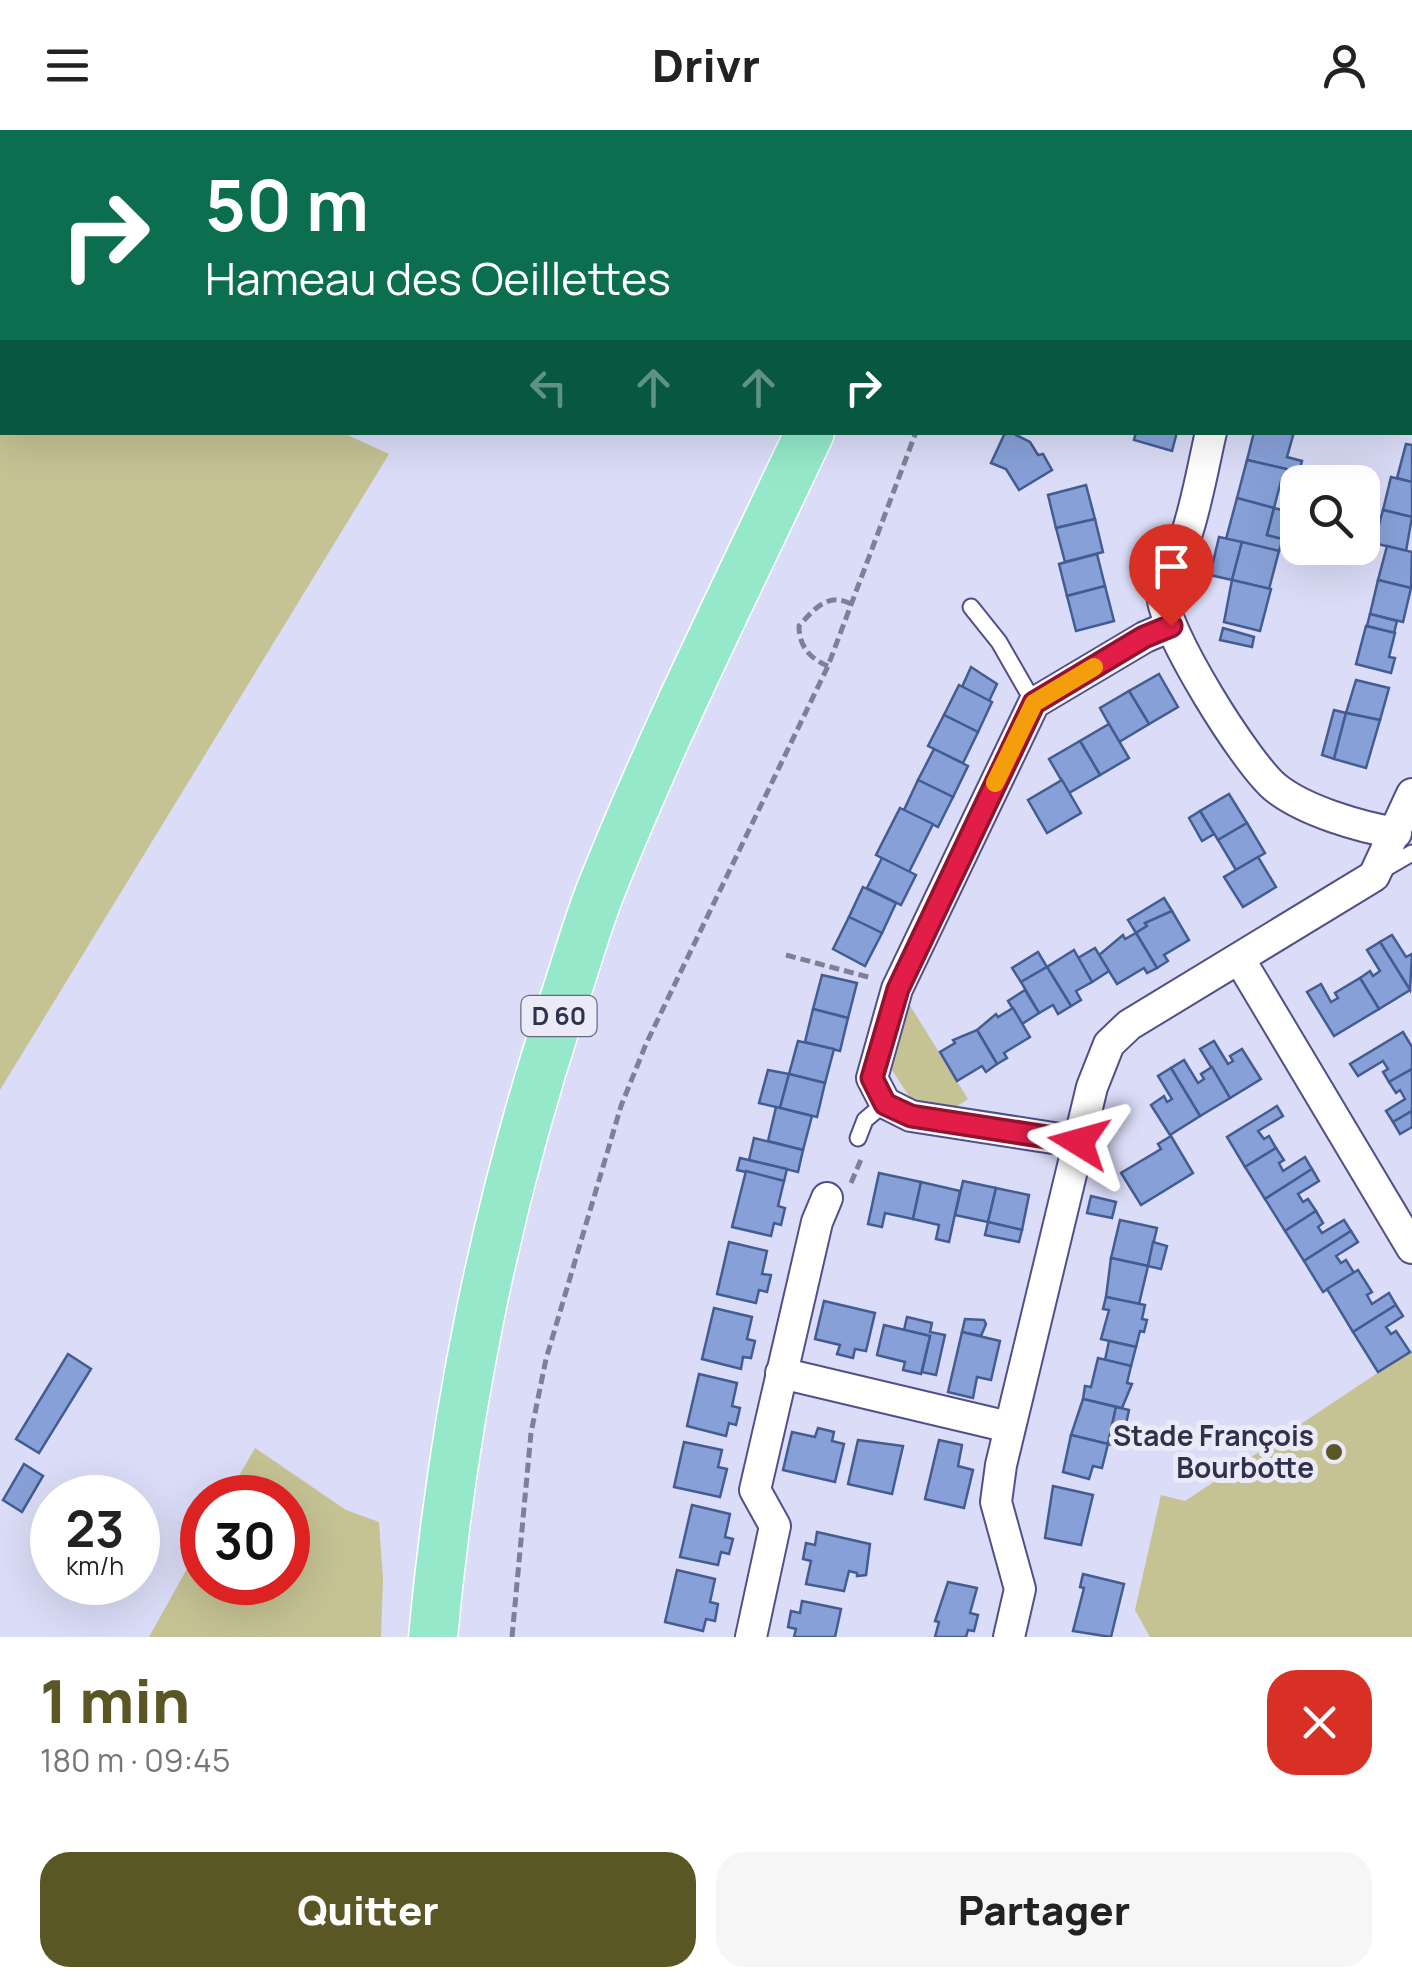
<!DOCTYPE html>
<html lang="fr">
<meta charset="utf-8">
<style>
:root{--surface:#fff;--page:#f6f6f6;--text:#222;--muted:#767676;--accent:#5b5724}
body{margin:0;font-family:Manrope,sans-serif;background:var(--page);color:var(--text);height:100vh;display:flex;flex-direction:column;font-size:38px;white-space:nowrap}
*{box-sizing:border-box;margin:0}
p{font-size:32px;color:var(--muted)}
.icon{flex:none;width:55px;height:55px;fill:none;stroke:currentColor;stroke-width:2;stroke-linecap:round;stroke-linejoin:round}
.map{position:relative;height:1507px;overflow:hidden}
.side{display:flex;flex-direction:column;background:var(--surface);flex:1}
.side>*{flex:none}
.hud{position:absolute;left:0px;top:0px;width:1412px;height:305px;box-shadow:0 10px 40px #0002;background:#0b6e4f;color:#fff;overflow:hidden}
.fabs{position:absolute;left:1280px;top:335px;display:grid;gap:20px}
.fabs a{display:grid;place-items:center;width:100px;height:100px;border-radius:20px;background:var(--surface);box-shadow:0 10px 40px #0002;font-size:50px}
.speed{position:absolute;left:30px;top:1345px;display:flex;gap:20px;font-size:50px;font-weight:700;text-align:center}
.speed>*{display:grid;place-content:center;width:130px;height:130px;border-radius:50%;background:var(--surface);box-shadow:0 10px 40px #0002;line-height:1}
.speed small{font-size:25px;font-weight:400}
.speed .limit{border:15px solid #d22;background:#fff;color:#111}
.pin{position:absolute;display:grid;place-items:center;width:85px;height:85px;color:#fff;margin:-102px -42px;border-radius:50% 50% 50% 0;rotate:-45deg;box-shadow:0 0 10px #0007}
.pin .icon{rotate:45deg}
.me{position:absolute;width:110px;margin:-55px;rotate:278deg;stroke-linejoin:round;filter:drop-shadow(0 0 8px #0008)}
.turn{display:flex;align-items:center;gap:35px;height:210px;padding:0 40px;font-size:45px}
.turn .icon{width:130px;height:130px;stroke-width:2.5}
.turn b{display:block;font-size:70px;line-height:85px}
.lanes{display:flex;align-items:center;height:95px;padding:0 40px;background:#0003;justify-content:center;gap:50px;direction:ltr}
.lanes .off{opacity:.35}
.round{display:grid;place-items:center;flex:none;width:105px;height:105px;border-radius:30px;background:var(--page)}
.headline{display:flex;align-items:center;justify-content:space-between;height:170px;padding:0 40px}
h1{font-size:60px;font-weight:800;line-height:75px;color:var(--accent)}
.primary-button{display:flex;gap:20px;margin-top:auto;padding:20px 40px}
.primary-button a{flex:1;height:115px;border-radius:30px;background:var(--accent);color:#fff;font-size:40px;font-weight:800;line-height:115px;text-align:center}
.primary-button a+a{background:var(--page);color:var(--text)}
header{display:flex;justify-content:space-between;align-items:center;height:130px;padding:0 40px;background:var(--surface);font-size:45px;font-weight:800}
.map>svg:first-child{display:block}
.green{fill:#c5c294}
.building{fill:#87a1d8;stroke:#435c92;stroke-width:2.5}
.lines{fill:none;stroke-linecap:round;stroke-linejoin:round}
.lane-casing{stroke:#524f89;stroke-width:19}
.street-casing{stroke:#524f89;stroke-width:34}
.primary-casing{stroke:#fff;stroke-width:51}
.path{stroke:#7f7f9a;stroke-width:5;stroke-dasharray:10 5;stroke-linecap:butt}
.lane{stroke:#fff;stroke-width:15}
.street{stroke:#fff;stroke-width:30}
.primary{stroke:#95e9ca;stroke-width:48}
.route-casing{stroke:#92132f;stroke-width:25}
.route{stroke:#e11d48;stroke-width:18}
.slow{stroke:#f59e0b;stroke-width:18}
.poi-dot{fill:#5b5724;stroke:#eaeaf8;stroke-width:4}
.labels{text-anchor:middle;stroke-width:10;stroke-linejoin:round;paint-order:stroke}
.shield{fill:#eaeaf8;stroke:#696880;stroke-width:2.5}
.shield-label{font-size:25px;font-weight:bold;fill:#32314c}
.poi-label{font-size:28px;font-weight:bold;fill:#32314c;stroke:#eaeaf8;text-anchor:end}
</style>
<header><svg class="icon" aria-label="menu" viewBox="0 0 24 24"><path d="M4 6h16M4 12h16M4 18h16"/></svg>Drivr<svg class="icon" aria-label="person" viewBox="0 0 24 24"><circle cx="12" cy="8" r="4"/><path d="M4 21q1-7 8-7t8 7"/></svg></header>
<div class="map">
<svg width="1412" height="1507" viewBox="0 0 1412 1507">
<rect width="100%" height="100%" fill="#dbdcf7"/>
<g class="green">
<polygon points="0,6 2,302 343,303 389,324 0,960"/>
<polygon points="909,874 968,969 948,982 915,975 890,937"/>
<polygon points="1412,1220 1412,1507 1150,1507 1135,1480 1161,1365 1185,1371"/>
<polygon points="255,1318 346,1380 379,1392 383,1449 381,1507 149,1507 202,1412 202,1452 288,1452 288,1368 227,1367"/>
</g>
<g class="building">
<polygon points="1010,302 1030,312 1038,325 1043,324 1052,340 1019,360 1006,339 991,333 1004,305"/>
<polygon points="1136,302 1177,302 1172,321 1134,310"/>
<polygon points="1254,302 1294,302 1287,327 1302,331 1299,342 1247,330"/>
<polygon points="1406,314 1412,315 1412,352 1397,348"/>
<polygon points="1247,330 1299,342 1296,355 1281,351 1274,378 1237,368"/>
<polygon points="1391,347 1412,352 1412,387 1383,380"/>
<polygon points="1086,355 1095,389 1056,398 1048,365"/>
<polygon points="1237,368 1274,378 1267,405 1283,409 1279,421 1226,409"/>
<polygon points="1274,378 1290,382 1283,409 1267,405"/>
<polygon points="1383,380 1412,387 1406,421 1374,413"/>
<polygon points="1095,389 1103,422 1065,432 1056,398"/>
<polygon points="1219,407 1242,412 1232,450 1210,445"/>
<polygon points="1242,412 1279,421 1269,459 1232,450"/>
<polygon points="1387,416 1412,422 1411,458 1378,450"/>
<polygon points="1097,424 1105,456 1067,466 1059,434"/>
<polygon points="1232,450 1271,459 1260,501 1224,492"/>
<polygon points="1378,450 1411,458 1403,492 1370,484"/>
<polygon points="1105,456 1114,491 1076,501 1067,466"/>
<polygon points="1370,484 1397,491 1394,503 1367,496"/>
<polygon points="1366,496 1395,503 1389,527 1395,528 1391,543 1356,534"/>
<polygon points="1223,498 1254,507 1252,517 1220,510"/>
<polygon points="971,537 997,554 989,571 962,557"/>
<polygon points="1159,544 1178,577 1149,594 1129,561"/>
<polygon points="1356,550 1389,558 1380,590 1346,583"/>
<polygon points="959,555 992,572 978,602 944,585"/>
<polygon points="1129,561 1149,594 1119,612 1100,578"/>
<polygon points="1334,580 1346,583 1334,629 1322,625"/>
<polygon points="1346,583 1380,590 1366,638 1334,629"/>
<polygon points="944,585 978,602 963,633 928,616"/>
<polygon points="1109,594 1129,628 1100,645 1080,611"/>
<polygon points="1080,611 1100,645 1069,663 1049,629"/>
<polygon points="934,619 968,636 953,667 918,650"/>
<polygon points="918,650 953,667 938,697 904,680"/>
<polygon points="1062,650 1081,683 1047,703 1028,670"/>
<polygon points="1229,664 1247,693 1218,710 1200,681"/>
<polygon points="900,678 933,694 909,742 876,725"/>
<polygon points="1200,681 1214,704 1202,711 1189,688"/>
<polygon points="1247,693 1265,723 1236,740 1218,710"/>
<polygon points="1258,727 1276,757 1243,777 1224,747"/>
<polygon points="882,728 916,745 901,775 867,758"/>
<polygon points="863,757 896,773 882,803 849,787"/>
<polygon points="1164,768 1172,781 1145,793 1147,796 1136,803 1128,790"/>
<polygon points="1172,781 1189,810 1164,825 1168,831 1157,838 1136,803 1147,796 1145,793"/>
<polygon points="849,787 882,803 865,836 833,819"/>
<polygon points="1136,803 1157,838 1147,843 1144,838 1117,854 1099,825 1123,805 1125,809"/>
<polygon points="1392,805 1406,827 1412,824 1410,860 1380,812"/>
<polygon points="1380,812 1410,860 1379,879 1360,848 1370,841 1373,846 1380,841 1367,820"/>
<polygon points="1095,818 1109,841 1092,852 1078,828"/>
<polygon points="1074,820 1092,852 1076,861 1081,870 1071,876 1047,837"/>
<polygon points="1038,822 1047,837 1021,852 1012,838"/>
<polygon points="1047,837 1071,876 1058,884 1053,875 1039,883 1021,852"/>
<polygon points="822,845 857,853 848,888 813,879"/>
<polygon points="1360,848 1379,879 1334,906 1307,862 1321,854 1331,872 1338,868 1335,863"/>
<polygon points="1025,860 1039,883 1022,894 1008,871"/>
<polygon points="1013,878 1030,907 1004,923 1007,928 997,934 977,900 996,884 998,887"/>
<polygon points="813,879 848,888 840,921 805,912"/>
<polygon points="977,900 997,934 986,942 982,936 957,951 940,922 955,913 953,910"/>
<polygon points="1403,902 1412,917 1412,939 1389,952 1383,942 1388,939 1383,931 1358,946 1350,934"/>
<polygon points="798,911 834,919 825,953 789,944"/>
<polygon points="1214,911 1228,934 1233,931 1230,926 1242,919 1261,949 1230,968 1200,919"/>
<polygon points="1184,930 1198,953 1204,949 1201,944 1212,937 1230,968 1200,986 1171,938"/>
<polygon points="1171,938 1200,986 1170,1005 1151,975 1164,966 1167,972 1172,969 1158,946"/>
<polygon points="1412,939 1412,981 1393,992 1386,981 1405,969 1400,960 1396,963 1389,952"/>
<polygon points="768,940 789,944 780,978 759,973"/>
<polygon points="789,944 825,953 817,987 780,978"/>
<polygon points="1277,976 1283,986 1258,1001 1264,1009 1269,1006 1276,1018 1245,1037 1227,1007"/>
<polygon points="776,977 812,986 803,1020 768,1011"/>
<polygon points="1412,981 1412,997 1400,1004 1393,992"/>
<polygon points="1171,1006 1193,1043 1141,1075 1121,1043 1161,1019 1158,1014"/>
<polygon points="754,1008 803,1020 798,1042 749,1030"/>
<polygon points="1276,1018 1284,1030 1279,1033 1283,1041 1305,1027 1312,1039 1265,1069 1245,1037"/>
<polygon points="740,1028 787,1039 784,1051 737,1040"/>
<polygon points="1312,1039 1319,1051 1298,1064 1303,1072 1308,1069 1316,1081 1285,1101 1265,1069"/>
<polygon points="746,1041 784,1051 778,1076 785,1078 781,1095 774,1093 771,1106 732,1097"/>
<polygon points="879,1043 921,1052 913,1089 885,1083 882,1097 868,1094"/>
<polygon points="963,1051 996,1058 988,1092 955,1085"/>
<polygon points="921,1052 960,1061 949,1112 936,1109 939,1095 913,1089"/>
<polygon points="996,1058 1029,1065 1022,1100 988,1092"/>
<polygon points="1091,1066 1116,1072 1112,1088 1087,1083"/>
<polygon points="1316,1081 1323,1093 1318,1097 1322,1103 1344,1090 1351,1101 1304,1131 1285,1101"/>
<polygon points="1120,1090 1157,1098 1148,1136 1111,1128"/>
<polygon points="988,1092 1022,1100 1019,1112 985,1105"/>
<polygon points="1351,1101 1358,1112 1336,1126 1341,1133 1346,1130 1354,1143 1323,1162 1304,1131"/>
<polygon points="729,1112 767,1121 762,1144 771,1145 767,1162 759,1160 756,1173 717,1164"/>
<polygon points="1153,1112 1167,1116 1161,1139 1148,1136"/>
<polygon points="1111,1128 1148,1136 1139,1174 1106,1167"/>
<polygon points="1358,1140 1372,1162 1367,1165 1372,1174 1389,1163 1396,1175 1353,1202 1327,1159"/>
<polygon points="1106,1167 1145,1175 1142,1189 1147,1190 1144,1202 1140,1201 1136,1217 1101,1209 1109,1180 1103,1179"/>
<polygon points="824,1171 875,1183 866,1221 855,1219 853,1228 837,1224 840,1215 815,1209"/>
<polygon points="1396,1175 1403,1186 1386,1197 1391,1204 1396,1201 1410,1222 1378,1242 1353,1202"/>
<polygon points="714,1178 752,1187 747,1209 755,1211 751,1228 743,1227 741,1239 702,1229"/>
<polygon points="907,1187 932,1193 930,1202 945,1205 936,1245 922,1242 930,1206 904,1200"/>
<polygon points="965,1189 984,1190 986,1194 981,1206 962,1202"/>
<polygon points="884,1195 930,1206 921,1244 903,1240 905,1232 877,1225"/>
<polygon points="962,1202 1000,1211 991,1250 977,1247 973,1268 948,1262"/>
<polygon points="1109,1211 1136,1217 1131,1236 1105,1230"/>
<polygon points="68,1224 91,1239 39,1323 16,1309"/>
<polygon points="1098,1228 1131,1236 1127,1253 1132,1254 1122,1278 1083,1269 1085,1256 1091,1257"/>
<polygon points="699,1244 737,1253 732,1276 740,1278 736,1295 729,1293 726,1306 687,1296"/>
<polygon points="1083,1269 1116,1277 1108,1314 1071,1305"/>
<polygon points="1116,1277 1129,1280 1121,1317 1108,1314"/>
<polygon points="818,1298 834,1302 832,1311 844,1314 835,1352 783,1340 792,1302 815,1307"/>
<polygon points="1071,1305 1108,1314 1102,1338 1093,1336 1089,1349 1063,1342"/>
<polygon points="858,1310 903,1316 892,1364 848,1354"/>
<polygon points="939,1310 962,1315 958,1336 973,1340 964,1378 925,1369"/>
<polygon points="684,1312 722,1320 718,1337 727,1339 720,1367 674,1357"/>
<polygon points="24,1334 43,1346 22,1382 3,1370"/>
<polygon points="1053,1356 1093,1365 1081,1415 1045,1408"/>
<polygon points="692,1375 730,1384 725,1407 733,1409 729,1424 721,1422 718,1435 680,1427"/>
<polygon points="817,1402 870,1414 866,1445 857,1446 857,1443 849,1441 844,1461 806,1454 811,1431 803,1429 806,1413 815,1415"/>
<polygon points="677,1440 715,1449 710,1472 718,1474 715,1491 706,1489 703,1501 665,1492"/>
<polygon points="1083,1444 1124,1454 1111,1507 1073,1501 1084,1458 1080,1457"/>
<polygon points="948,1452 977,1458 970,1483 978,1485 974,1501 968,1500 966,1507 935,1507 939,1492 935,1491"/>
<polygon points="802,1471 841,1479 835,1507 794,1507 796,1499 788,1497 791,1481 800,1483"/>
</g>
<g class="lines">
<defs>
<g id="lane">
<polyline points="971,477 999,512 1034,573"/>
<polyline points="1381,741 1412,723"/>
<polyline points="858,1008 865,990 885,973"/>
</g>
<g id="street">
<polyline points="1410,17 1412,18"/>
<path d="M1211 302C1203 337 1197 373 1186 406 1181 424 1163 444 1162 462 1161 498 1247 635 1276 658 1305 681 1360 697 1396 703"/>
<polyline points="1240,830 1412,1118"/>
<polyline points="1079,1012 911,986 885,973 872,948 897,859 1034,573 1145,507 1171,496"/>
<polyline points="781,1243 1009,1297"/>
<polyline points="751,1507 775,1396 755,1360 817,1092 827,1068"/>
<polyline points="1009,1507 1020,1459 996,1372 1001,1335 1092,957 1109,914 1129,895 1374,746 1412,664"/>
</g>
<g id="primary">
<polyline points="953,2 954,0"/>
<path d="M433 1507C454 1284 495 1077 566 864 578 828 588 792 602 757 664 602 739 453 810 302"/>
</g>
</defs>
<use href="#lane" class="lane-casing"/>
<use href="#street" class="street-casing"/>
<use href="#primary" class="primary-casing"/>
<g class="path">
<polyline points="1370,0 1372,2"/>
<polyline points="546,2 548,0"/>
<polyline points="1047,2 1048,0"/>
<polyline points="0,6 2,8"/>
<path d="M828 536C810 529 799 516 799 496 815 478 829 461 853 475"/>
<polyline points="786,825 872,848"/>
<polyline points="851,1053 862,1027"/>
<polyline points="512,1507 531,1303 546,1229 621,976 646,914 828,536 916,302"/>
</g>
<use href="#lane" class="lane"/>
<use href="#street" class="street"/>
<use href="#primary" class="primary"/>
</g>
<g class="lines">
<defs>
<polyline id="route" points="1079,1012 911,986 885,974 872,948 898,859 1034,573 1144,507 1171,496"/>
</defs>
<use href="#route" class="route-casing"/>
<use href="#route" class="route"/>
<polyline class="slow" points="995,653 1034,573 1094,537"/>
</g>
<circle class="poi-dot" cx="1334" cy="1322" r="10"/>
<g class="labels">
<rect class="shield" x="521.5" y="866" width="75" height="40" rx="8"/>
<g class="shield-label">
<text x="559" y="895">D 60</text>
</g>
<g class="poi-label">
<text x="1314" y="1316">Stade François<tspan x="1314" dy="32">Bourbotte</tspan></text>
</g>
</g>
</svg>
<div class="fabs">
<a><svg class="icon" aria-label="search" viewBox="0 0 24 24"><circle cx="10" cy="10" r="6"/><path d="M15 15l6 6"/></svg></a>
</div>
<div class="speed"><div>23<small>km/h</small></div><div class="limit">30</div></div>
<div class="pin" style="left:1171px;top:496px;background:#d93025"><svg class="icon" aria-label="arrive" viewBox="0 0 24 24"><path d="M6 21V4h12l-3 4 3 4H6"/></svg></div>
<svg class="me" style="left:1079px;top:1012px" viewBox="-20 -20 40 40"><path d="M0-17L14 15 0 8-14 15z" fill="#e11d48" stroke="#fff" stroke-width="4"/></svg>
<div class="hud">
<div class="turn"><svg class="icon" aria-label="right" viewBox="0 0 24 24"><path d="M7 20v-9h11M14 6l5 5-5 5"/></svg><div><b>50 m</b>Hameau des Oeillettes</div></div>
<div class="lanes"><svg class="icon off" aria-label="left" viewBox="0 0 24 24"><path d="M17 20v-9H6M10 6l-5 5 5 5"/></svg><svg class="icon off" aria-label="ahead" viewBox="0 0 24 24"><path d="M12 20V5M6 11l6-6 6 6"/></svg><svg class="icon off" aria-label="ahead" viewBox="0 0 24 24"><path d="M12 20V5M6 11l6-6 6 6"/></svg><svg class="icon" aria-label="right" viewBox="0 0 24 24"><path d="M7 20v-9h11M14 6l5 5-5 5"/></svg></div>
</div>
</div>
<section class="side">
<div class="headline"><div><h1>1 min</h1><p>180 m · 09:45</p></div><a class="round" style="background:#d93025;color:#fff"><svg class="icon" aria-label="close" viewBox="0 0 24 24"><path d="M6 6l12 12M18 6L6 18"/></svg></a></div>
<div class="primary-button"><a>Quitter</a><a>Partager</a></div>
</section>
